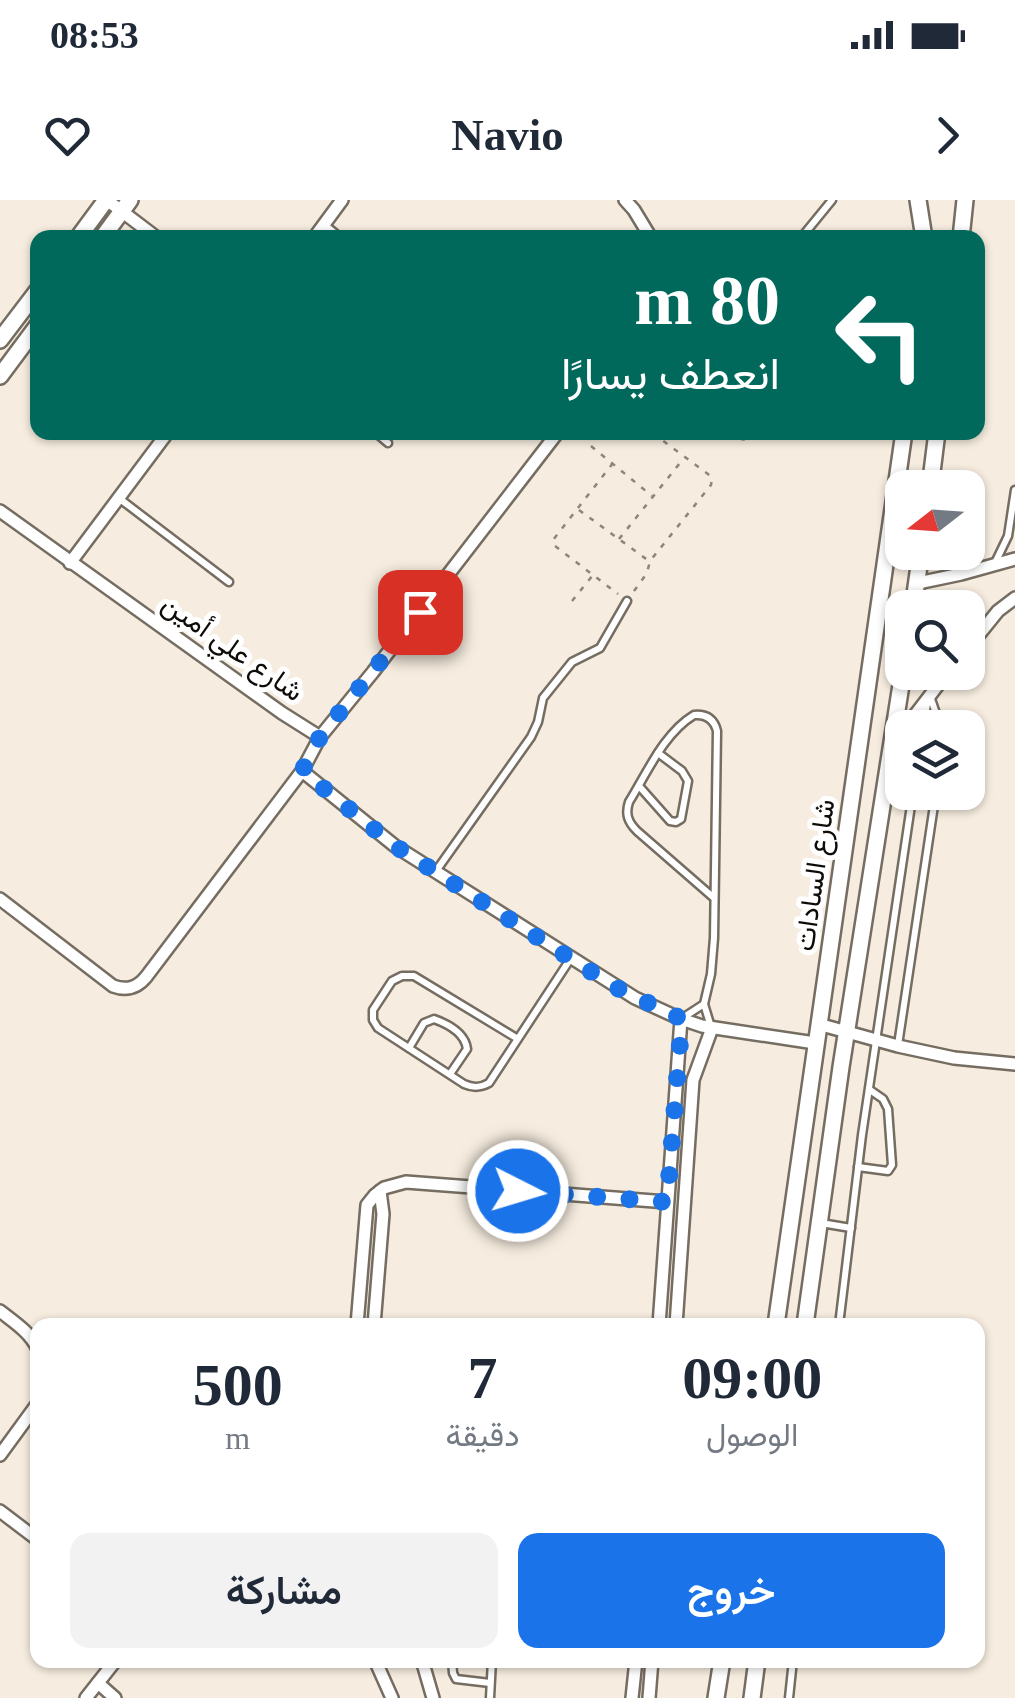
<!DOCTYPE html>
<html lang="ar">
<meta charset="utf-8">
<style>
:root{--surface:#fff;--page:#f2f2f3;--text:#1f2937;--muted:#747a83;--accent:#1a73e8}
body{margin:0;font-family:"Times New Roman",Vazirmatn,serif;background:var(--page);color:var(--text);direction:rtl;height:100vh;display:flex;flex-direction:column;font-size:38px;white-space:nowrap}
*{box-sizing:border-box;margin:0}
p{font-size:32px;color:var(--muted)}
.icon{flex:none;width:55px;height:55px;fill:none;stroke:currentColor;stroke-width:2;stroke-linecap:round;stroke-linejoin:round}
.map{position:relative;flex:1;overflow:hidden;direction:ltr}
.sheet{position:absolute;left:30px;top:1118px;width:955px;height:350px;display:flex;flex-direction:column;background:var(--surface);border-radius:20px;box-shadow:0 2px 8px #0004;direction:rtl}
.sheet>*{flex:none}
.banner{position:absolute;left:30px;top:30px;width:955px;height:210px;border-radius:20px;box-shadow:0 2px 8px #0004;direction:rtl;background:#00695c;color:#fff;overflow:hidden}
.needle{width:65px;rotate:253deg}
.buttons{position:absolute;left:885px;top:270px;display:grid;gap:20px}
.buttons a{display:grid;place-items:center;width:100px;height:100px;border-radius:20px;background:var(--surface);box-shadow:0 2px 8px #0004;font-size:50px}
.pin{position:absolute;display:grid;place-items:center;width:85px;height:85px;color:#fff;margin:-42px;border-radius:20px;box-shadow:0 5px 15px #0006}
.me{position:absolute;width:110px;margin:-55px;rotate:95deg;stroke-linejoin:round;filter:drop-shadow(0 0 8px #0008)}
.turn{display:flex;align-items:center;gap:35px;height:210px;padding:0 40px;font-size:45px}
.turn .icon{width:130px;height:130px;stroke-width:2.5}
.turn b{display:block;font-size:70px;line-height:85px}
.eta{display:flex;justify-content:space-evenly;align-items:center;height:170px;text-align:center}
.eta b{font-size:60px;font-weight:600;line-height:70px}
.action{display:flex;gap:20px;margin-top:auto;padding:20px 40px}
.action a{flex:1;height:115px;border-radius:20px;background:var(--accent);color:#fff;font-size:40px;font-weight:600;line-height:115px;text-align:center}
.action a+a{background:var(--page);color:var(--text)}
.status{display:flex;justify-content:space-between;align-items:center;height:70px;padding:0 50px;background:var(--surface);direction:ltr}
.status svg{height:28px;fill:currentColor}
header{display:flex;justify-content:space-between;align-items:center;height:130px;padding:0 40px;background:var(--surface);font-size:45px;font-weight:600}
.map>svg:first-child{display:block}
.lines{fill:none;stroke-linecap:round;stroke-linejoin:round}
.lane-casing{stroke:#756d61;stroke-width:11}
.street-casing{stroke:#756d61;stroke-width:16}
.secondary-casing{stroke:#756d61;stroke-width:20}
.path{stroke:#8c857c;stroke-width:2.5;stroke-dasharray:5 8;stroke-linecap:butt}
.lane{stroke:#fff;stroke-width:6}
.street{stroke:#fff;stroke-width:11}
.secondary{stroke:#fff;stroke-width:15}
.route{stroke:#1a73e8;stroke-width:18;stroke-dasharray:0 32.4}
.labels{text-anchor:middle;stroke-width:10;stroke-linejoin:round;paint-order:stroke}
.street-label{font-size:28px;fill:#0f0c08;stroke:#fff}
</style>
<div class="status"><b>08:53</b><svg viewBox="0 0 49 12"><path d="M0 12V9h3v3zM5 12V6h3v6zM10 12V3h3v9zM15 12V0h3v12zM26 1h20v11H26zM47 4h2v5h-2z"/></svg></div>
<header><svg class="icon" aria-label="forward" viewBox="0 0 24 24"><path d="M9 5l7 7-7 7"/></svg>Navio<svg class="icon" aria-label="heart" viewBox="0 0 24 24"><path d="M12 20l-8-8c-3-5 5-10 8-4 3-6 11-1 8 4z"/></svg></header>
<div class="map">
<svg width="1015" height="1498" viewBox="0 0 1015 1498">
<rect width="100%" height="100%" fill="#f6ecdf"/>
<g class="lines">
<defs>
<g id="lane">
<polyline points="325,25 341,38"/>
<polyline points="801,38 832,0"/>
<polyline points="375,232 388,243"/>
<polyline points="743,235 744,232"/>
<polyline points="120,299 229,382"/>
<polyline points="994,365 1008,336 1015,290"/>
<polyline points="930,496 941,528"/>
<polyline points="923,528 927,504"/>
<polyline points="639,586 670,621 676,622 681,619 688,581 682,571 658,553"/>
<polyline points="436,671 531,537 538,522 543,498 572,462 600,448 627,401"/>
<polyline points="684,817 704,804"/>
<path d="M711 827 704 804 711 774 714 738 717 531C714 519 706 514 694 515 664 533 647 573 629 602 625 614 628 622 637 631L714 698"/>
<path d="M518 839 414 776H402L392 781 373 810V820L378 828 464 884C473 888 480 888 489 883L571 758"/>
<polyline points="898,845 936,592"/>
<path d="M409 848 424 823 434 819C448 824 465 833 467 849L450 874"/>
<polyline points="858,967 888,971 892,965 888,909 883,899 870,890"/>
<polyline points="821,1023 851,1028"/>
<polyline points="839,1125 862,935 913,592"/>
<polyline points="452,1460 453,1473 456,1479 490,1483"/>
<polyline points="490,1498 492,1460"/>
<polyline points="789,1498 793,1460"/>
</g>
<g id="street">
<polyline points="107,0 157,38"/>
<polyline points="625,0 634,10 651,38"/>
<polyline points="314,38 342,0"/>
<polyline points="0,311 282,513 320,537 373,472 558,232"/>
<polyline points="70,363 168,232"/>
<polyline points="918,383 961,374 1015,359"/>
<polyline points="968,448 998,411 1015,398"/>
<polyline points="905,528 948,472"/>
<polyline points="302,571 395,646 635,798 681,819 702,826 815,843"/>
<path d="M0 699 113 786C127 791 137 788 146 777L302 571 320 537"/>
<polyline points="818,824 898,846 954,858 1015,864"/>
<path d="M0 1111C14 1122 30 1132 38 1149"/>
<polyline points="357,1125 367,1005 375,995 384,988 406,982 667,1002"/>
<polyline points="374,1125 383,1014 380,991"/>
<polyline points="659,1125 681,819"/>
<polyline points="676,1125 693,880 712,828"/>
<polyline points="0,1255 38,1203"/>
<polyline points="0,1311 38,1340"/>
<polyline points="375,1460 392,1498"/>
<polyline points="422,1460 433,1498"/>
<polyline points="98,1483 115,1498"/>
<polyline points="86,1498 116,1460"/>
<polyline points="632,1498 636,1460"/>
<polyline points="649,1498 652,1460"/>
</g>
<g id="secondary">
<polyline points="918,0 924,38"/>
<polyline points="78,38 106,0"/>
<polyline points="102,38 130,0"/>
<polyline points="961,38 965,0"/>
<polyline points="0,140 38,90"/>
<polyline points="0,176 38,125"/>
<polyline points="930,288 937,232"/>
<polyline points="913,408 921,352"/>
<polyline points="776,1125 904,232"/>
<polyline points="805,1125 841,867 903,472"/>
<polyline points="716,1498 722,1460"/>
<polyline points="752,1498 757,1460"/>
</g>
</defs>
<use href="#lane" class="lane-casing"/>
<use href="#street" class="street-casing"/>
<use href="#secondary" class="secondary-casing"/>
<g class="path">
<polyline points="591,246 652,296"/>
<polyline points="613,263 553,340 555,346 618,394"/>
<polyline points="579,310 649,361"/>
<polyline points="619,339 684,258"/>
<polyline points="634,391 647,373 650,361 711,285 712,279 708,274 651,232"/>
<polyline points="572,401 593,375"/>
<polyline points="893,422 902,423"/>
</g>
<use href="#lane" class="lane"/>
<use href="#street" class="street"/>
<use href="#secondary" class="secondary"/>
</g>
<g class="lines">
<polyline class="route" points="420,412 320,537 302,571 395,646 615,787 682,819 667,1002 518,991"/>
</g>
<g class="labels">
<g class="street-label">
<text transform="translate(233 447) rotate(35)" y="10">شارع علي أمين</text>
<text transform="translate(814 675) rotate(-82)" y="10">شارع السادات</text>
</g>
</g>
</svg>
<div class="buttons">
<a><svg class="needle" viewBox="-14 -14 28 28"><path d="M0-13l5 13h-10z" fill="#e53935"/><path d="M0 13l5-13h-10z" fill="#747a83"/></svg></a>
<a><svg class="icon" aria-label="search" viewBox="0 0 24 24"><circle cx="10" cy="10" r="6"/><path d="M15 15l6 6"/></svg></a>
<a><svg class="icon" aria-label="layers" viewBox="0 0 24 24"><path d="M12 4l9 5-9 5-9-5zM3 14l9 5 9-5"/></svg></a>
</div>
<div class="pin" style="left:420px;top:412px;background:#d93025"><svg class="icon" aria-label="arrive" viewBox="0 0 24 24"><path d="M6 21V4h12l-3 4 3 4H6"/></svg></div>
<svg class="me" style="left:518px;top:991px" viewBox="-20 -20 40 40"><circle r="17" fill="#1a73e8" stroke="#fff" stroke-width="3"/><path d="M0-11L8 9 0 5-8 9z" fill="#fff"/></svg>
<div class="banner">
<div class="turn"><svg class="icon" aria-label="left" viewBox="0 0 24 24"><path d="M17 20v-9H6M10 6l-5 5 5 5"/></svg><div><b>80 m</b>انعطف يسارًا</div></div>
</div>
<section class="sheet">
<div class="eta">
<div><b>09:00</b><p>الوصول</p></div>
<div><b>7</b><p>دقيقة</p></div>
<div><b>500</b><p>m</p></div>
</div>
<div class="action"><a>خروج</a><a>مشاركة</a></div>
</section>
</div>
